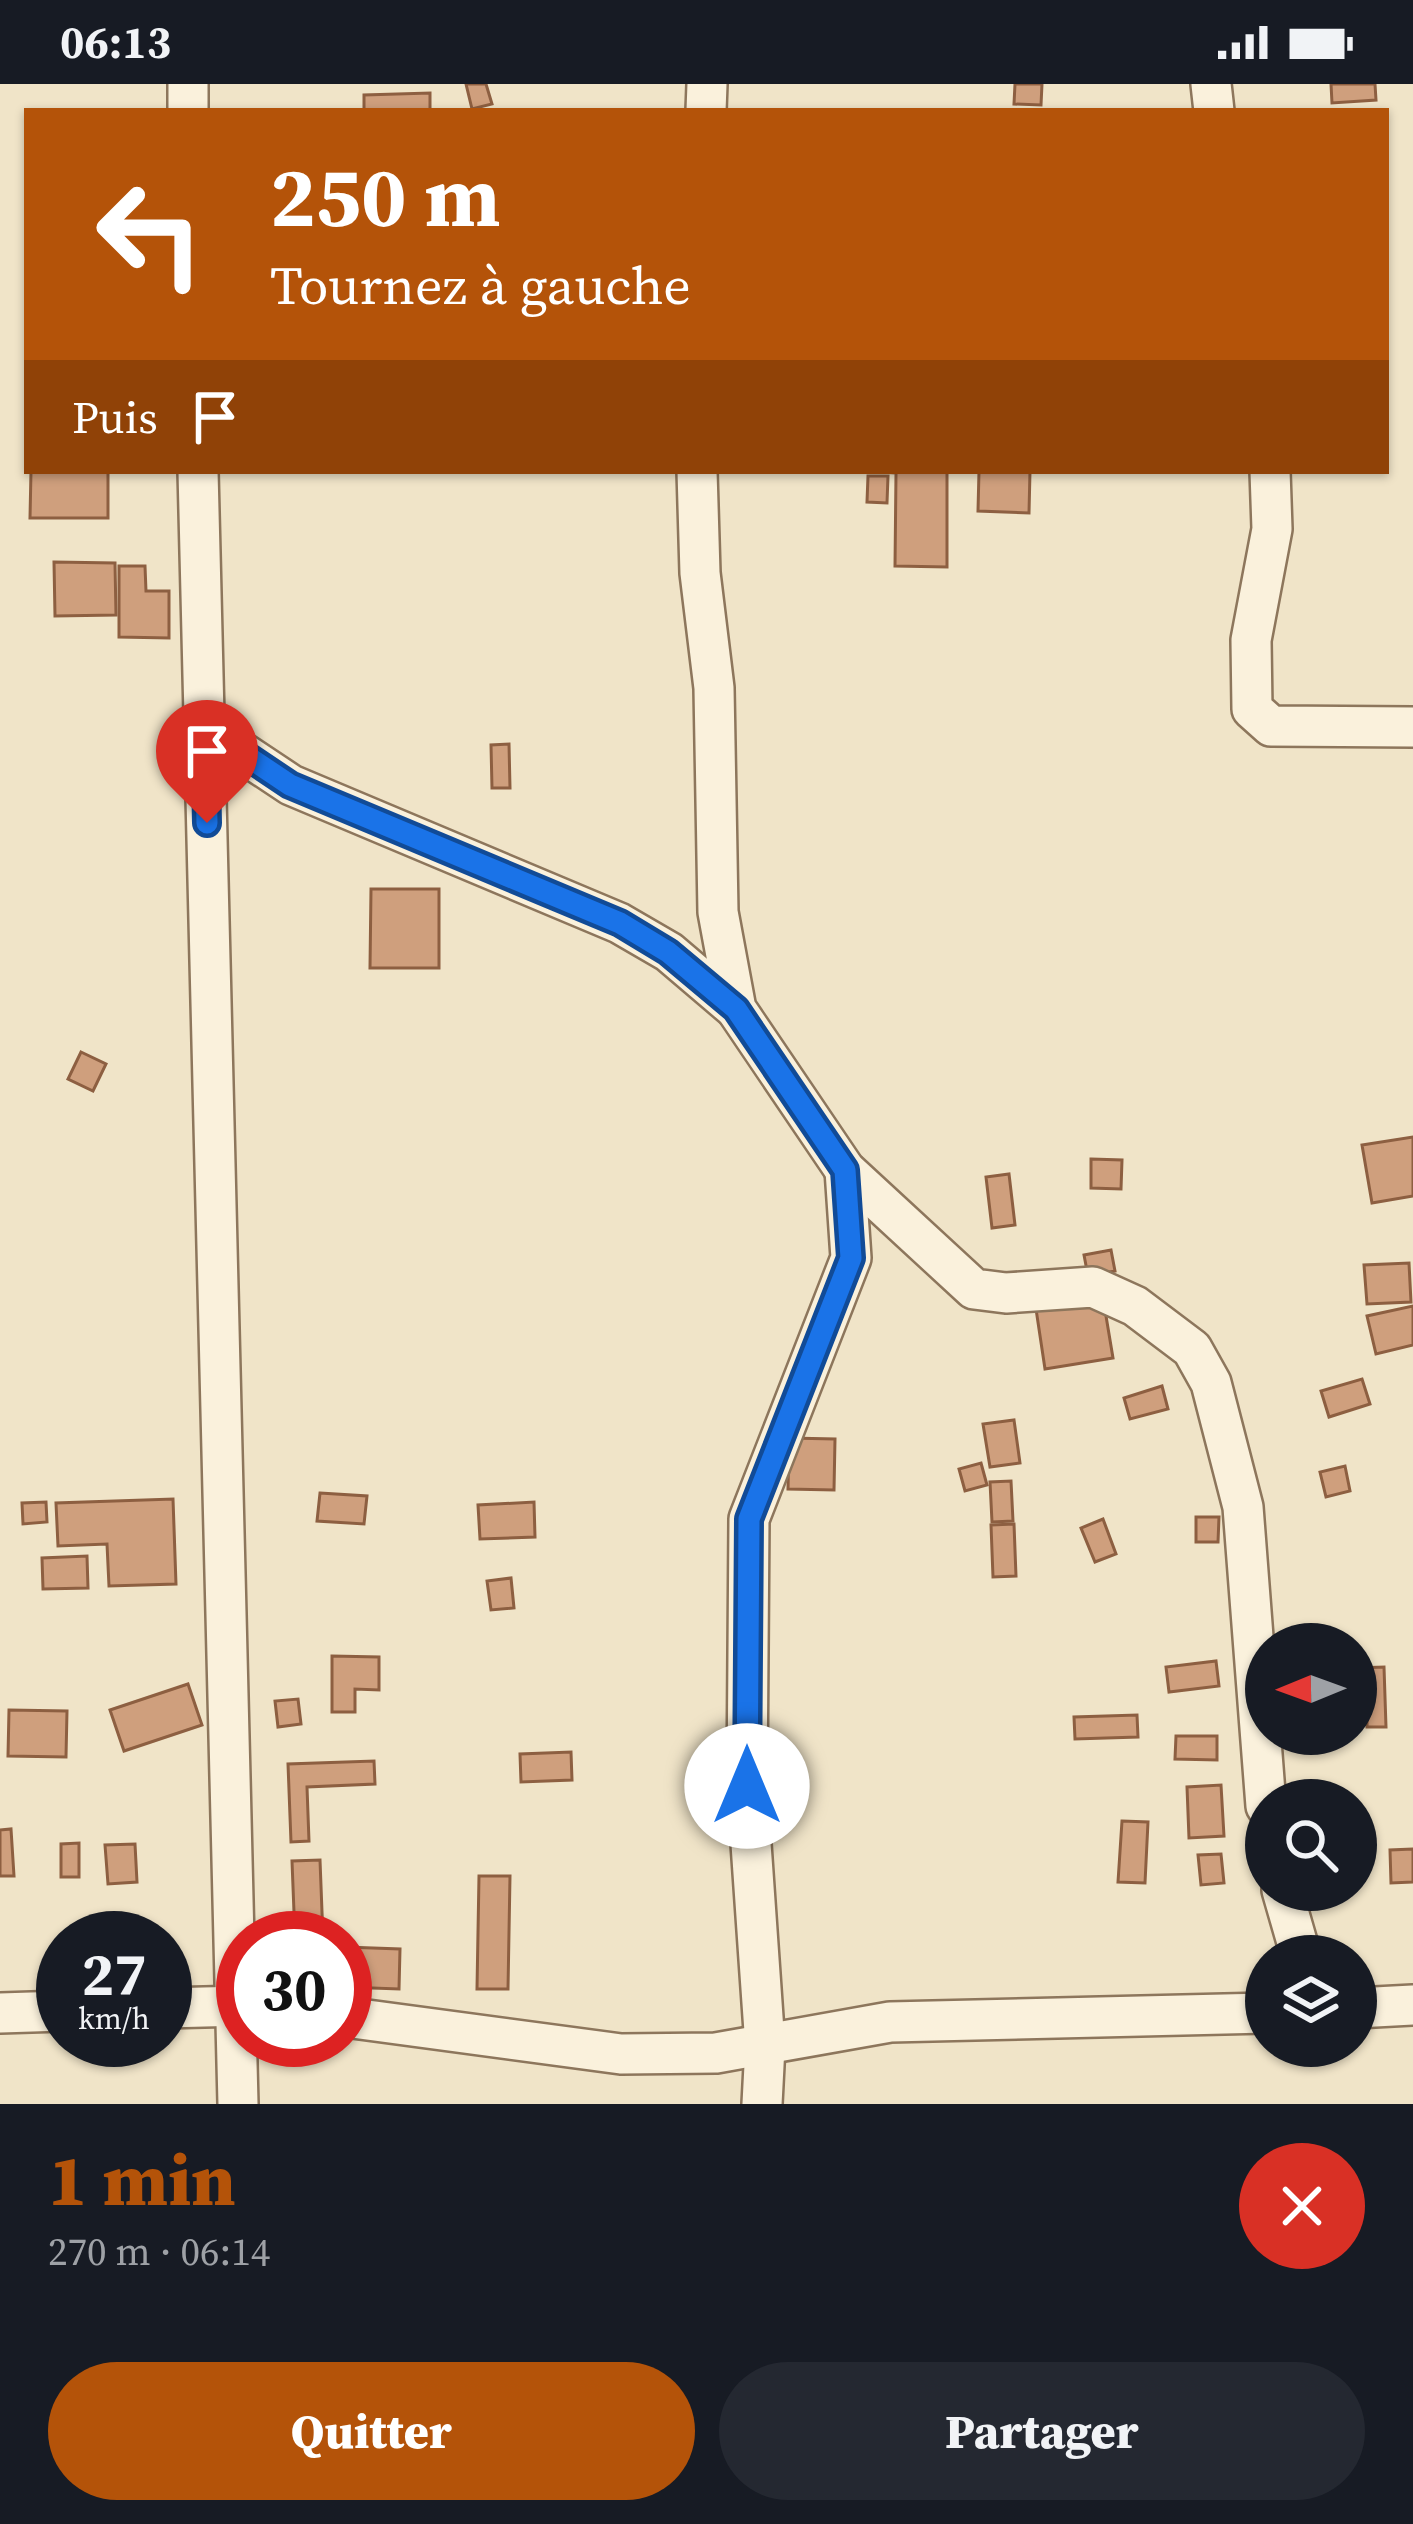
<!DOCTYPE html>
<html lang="fr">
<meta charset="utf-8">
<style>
:root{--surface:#171b24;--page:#242831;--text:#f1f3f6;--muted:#9ea1a6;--accent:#b45309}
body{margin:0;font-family:"Source Serif 4",serif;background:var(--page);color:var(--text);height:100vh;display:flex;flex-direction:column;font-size:45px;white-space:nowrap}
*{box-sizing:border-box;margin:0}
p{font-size:39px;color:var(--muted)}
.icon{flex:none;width:66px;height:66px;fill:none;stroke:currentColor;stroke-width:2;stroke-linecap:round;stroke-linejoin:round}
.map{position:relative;height:2020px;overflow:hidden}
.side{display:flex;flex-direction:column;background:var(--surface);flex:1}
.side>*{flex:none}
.top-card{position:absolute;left:24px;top:24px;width:1365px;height:366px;border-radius:0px;box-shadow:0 3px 9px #0004;background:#b45309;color:#fff;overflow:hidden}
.needle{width:78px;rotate:269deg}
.buttons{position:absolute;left:1245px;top:1539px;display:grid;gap:24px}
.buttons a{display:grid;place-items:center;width:132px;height:132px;border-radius:50%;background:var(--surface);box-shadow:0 3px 9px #0004;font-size:60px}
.speed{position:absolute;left:36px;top:1827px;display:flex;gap:24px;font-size:60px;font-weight:700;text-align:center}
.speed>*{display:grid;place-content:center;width:156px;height:156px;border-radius:50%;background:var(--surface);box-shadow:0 3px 9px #0004;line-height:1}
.speed small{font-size:30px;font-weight:400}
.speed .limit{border:18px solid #d22;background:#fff;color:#111}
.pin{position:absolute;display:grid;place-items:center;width:102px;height:102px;color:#fff;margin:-123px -51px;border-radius:50% 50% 50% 0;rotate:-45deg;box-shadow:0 0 12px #0007}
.pin .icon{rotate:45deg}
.me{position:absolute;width:132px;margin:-66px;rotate:0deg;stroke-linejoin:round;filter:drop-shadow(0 0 9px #0008)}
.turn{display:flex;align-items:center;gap:42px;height:252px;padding:0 48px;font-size:54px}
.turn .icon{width:156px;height:156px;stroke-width:2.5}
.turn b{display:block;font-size:84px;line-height:102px}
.then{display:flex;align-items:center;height:114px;padding:0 48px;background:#0003;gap:24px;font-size:45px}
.round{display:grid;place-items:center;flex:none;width:126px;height:126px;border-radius:63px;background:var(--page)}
.headline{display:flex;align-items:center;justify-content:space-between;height:204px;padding:0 48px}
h1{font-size:72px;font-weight:800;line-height:90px;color:var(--accent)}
.action{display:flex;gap:24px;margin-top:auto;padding:24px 48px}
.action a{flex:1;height:138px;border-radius:72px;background:var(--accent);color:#fff;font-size:48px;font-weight:800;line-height:138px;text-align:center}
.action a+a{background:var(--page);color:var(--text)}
.status{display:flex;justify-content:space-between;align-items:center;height:84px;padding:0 60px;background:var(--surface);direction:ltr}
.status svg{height:33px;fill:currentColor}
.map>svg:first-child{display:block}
.building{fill:#cf9f7d;stroke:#8d5f41;stroke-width:3}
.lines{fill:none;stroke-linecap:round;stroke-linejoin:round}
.minor-casing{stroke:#8d765c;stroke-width:44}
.minor{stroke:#faf1dc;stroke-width:39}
.route-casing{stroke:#114b97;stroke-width:30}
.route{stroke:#1a73e8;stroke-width:21}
</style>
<div class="status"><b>06:13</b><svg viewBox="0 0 49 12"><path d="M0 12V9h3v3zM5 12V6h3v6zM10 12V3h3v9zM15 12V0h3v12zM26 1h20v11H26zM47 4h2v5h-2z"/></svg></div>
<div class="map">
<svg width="1413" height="2020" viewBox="0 0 1413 2020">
<rect width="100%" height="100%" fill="#f0e4c8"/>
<g class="building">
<polygon points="466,0 486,0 492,20 472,25"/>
<polygon points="1015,0 1042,0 1041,21 1014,20"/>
<polygon points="1331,0 1375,0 1376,16 1332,19"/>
<polygon points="430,9 430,27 364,27 364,11"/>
<polygon points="31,387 108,387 108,434 30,434"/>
<polygon points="866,387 947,387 947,483 895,482 896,389"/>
<polygon points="979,387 1030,387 1029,429 978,427"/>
<polygon points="868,392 888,392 887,419 867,418"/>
<polygon points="54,478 115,479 116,531 55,532"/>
<polygon points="119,482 145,482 146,507 169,507 169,554 119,553"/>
<polygon points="509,660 510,704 492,704 491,661"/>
<polygon points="371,805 439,805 439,884 370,884"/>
<polygon points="81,968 106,980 93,1007 68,995"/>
<polygon points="1413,1053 1413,1112 1372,1119 1362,1061"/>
<polygon points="1091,1075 1122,1076 1121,1105 1091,1104"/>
<polygon points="1009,1090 1015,1141 992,1144 986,1093"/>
<polygon points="1111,1166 1115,1187 1088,1192 1084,1171"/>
<polygon points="1409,1179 1411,1218 1367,1220 1364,1181"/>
<polygon points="1103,1214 1113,1274 1045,1285 1036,1225"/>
<polygon points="1413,1222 1413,1261 1376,1270 1367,1232"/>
<polygon points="1362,1295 1370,1320 1329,1333 1321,1307"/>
<polygon points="1162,1302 1168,1325 1130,1335 1124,1314"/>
<polygon points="1014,1336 1020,1379 990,1383 983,1340"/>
<polygon points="789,1354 835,1355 834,1406 788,1405"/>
<polygon points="981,1379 987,1401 965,1407 959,1385"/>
<polygon points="1345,1382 1350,1407 1326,1413 1320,1388"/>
<polygon points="1011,1397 1013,1437 992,1438 990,1398"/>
<polygon points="320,1409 367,1412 364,1440 317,1437"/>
<polygon points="173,1415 176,1500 109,1502 107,1460 58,1462 56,1419"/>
<polygon points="46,1418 47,1438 23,1440 22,1419"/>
<polygon points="534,1418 535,1453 480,1455 478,1421"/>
<polygon points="1196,1433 1219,1433 1218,1458 1196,1458"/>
<polygon points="1103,1435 1116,1470 1095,1478 1081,1444"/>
<polygon points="1014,1440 1016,1492 993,1493 991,1441"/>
<polygon points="87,1472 88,1504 43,1505 42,1474"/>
<polygon points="511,1494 514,1524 491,1526 487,1497"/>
<polygon points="332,1572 379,1573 379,1606 355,1605 355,1628 332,1628"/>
<polygon points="1216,1577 1219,1602 1169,1608 1166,1583"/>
<polygon points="1384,1583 1386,1643 1367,1643 1367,1622 1356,1622 1356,1584"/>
<polygon points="188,1600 202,1641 124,1667 110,1626"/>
<polygon points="298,1615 301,1640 278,1643 275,1617"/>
<polygon points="9,1626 67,1627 66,1673 8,1672"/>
<polygon points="1137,1631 1138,1653 1075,1655 1074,1633"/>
<polygon points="1176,1652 1217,1652 1217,1676 1175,1675"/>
<polygon points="571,1668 572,1696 521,1698 520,1670"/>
<polygon points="374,1677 375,1700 307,1703 309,1757 291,1758 288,1680"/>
<polygon points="1221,1701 1224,1752 1189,1754 1187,1703"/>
<polygon points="1122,1737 1148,1738 1145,1799 1118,1798"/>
<polygon points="11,1745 14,1792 0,1792 0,1746"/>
<polygon points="79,1759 79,1793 61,1793 61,1760"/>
<polygon points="135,1760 137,1798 108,1800 105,1761"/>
<polygon points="1413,1765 1413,1798 1391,1799 1390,1766"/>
<polygon points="1221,1770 1224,1799 1201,1801 1198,1771"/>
<polygon points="320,1776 323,1854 295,1854 292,1777"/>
<polygon points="479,1792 510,1792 508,1905 477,1905"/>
<polygon points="345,1863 400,1865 399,1905 345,1903"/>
</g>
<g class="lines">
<defs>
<g id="minor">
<polyline points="188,0 188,27"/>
<polyline points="1211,0 1214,27"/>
<polyline points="706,27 707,0"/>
<polyline points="198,387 238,2020"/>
<polyline points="697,387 700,489 714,604 718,828 736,925 845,1086 974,1205 1006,1209 1093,1203 1135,1222 1192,1265 1211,1299 1243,1423 1266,1722"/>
<polyline points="1270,387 1272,445 1251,556 1252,625 1271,642 1413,643"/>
<polyline points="205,644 291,701 619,839 669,868 736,925"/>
<polyline points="1282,1806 1301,1872"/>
<polyline points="165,1924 243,1922"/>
<polyline points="1356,1924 1413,1921"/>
<polyline points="0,1929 63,1927"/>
<polyline points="345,1933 621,1970 716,1969 890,1938 1266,1929"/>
<polyline points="762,2020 765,1962 747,1702 749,1435 851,1174 845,1086"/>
</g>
</defs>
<use href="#minor" class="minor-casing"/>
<use href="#minor" class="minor"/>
</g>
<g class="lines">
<defs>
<polyline id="route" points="207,739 205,644 290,701 620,839 668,868 736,925 845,1086 851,1174 749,1435 747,1702"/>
</defs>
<use href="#route" class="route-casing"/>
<use href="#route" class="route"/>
</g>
</svg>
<div class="buttons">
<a><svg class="needle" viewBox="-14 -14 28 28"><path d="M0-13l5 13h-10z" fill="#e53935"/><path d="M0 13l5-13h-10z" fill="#9ea1a6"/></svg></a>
<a><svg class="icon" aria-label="search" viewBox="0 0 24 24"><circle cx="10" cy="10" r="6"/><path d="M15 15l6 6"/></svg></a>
<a><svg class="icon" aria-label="layers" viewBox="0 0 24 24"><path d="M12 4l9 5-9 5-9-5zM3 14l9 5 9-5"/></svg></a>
</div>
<div class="speed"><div>27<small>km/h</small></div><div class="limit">30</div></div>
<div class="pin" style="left:207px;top:739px;background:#d93025"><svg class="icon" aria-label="arrive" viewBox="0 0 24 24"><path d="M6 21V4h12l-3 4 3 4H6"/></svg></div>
<svg class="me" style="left:747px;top:1702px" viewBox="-20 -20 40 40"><circle r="19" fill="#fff"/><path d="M0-13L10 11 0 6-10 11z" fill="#1a73e8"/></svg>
<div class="top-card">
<div class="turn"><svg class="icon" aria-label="left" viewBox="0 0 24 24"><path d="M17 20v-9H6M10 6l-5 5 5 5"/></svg><div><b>250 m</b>Tournez à gauche</div></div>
<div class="then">Puis<svg class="icon" aria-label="arrive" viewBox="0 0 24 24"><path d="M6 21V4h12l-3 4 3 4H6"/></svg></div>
</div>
</div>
<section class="side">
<div class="headline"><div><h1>1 min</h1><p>270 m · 06:14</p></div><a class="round" style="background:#d93025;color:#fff"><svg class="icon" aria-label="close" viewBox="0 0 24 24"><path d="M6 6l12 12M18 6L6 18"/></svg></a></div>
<div class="action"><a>Quitter</a><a>Partager</a></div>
</section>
